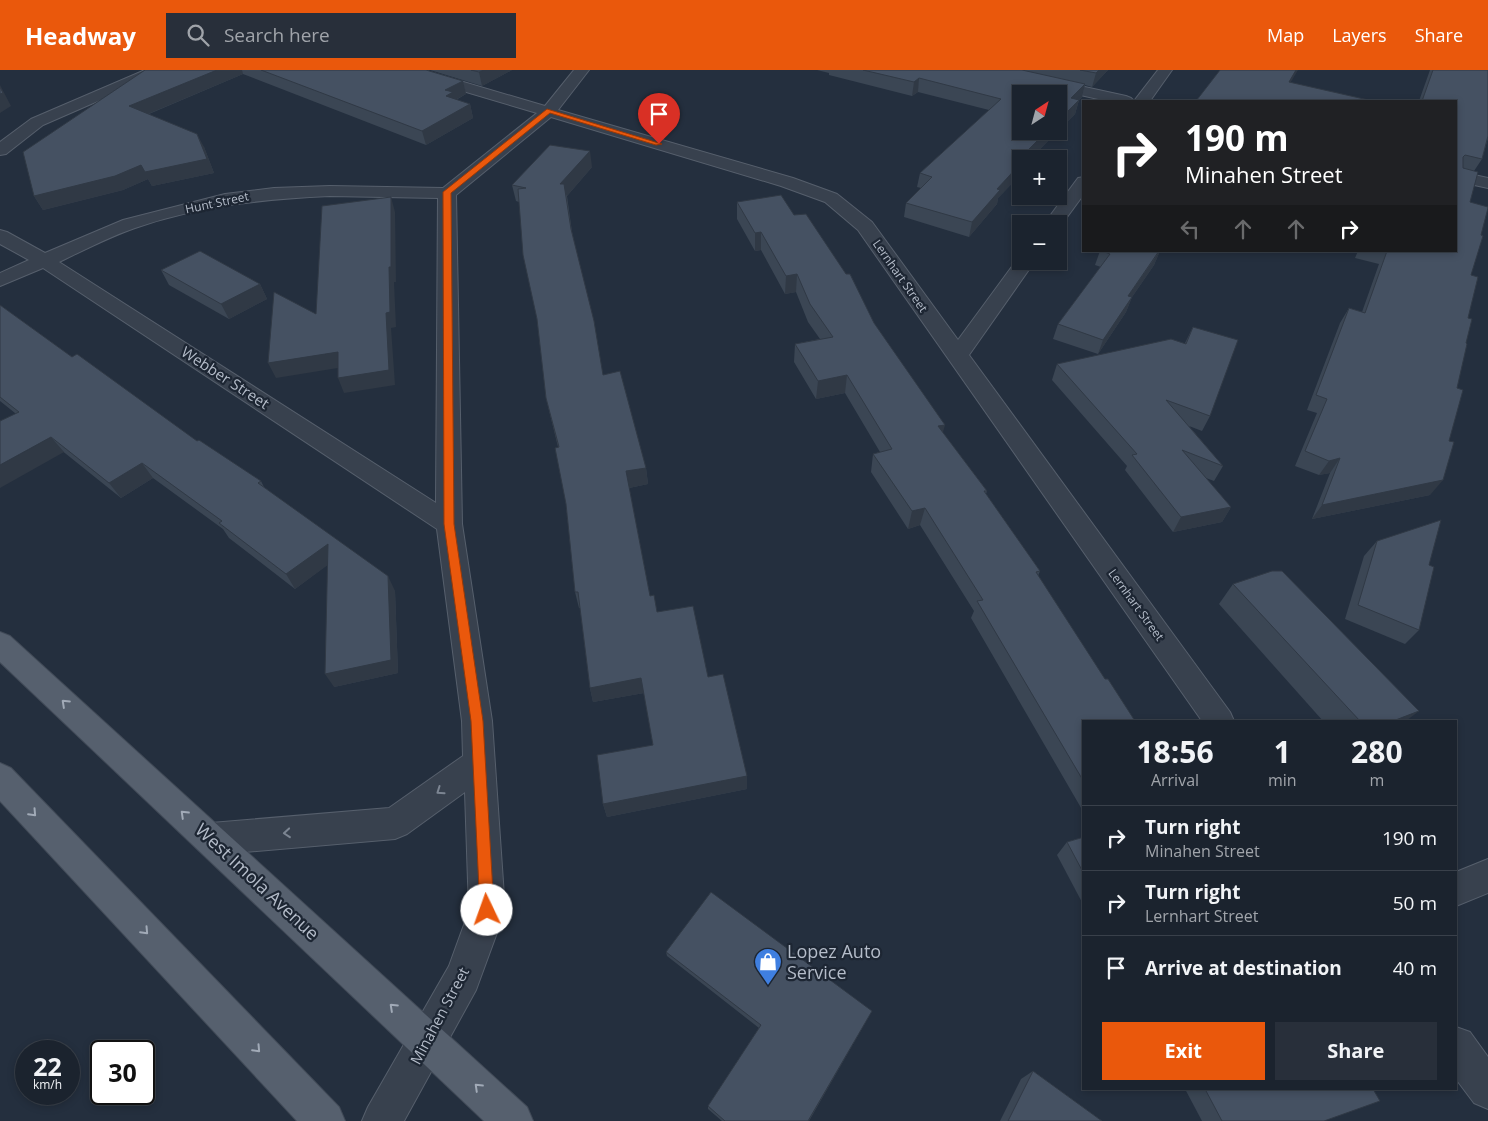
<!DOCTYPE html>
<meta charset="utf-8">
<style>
:root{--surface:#1b232e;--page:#282f3a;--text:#f1f3f6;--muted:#a0a4aa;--line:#39404a;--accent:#ea580c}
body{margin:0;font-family:"Open Sans",sans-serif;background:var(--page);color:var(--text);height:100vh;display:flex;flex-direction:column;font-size:19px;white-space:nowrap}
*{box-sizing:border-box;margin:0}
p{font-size:16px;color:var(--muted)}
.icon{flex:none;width:28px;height:28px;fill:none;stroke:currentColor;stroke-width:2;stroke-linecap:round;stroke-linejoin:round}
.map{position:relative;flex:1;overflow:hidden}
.sheet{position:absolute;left:1082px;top:650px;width:375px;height:370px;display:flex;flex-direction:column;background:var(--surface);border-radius:0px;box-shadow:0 2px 8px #0003,0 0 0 1px var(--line)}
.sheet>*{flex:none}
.banner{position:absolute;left:1082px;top:30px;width:375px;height:152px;border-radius:0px;box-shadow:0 2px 8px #0003,0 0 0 1px var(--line);background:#202124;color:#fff;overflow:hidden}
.needle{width:32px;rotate:36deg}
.buttons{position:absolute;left:1012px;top:15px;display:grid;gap:10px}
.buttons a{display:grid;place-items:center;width:55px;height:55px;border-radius:0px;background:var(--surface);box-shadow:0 2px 8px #0003,0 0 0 1px var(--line);font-size:25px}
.speed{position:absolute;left:15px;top:970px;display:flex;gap:10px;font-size:25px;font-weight:700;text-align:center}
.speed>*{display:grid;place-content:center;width:65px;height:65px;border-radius:50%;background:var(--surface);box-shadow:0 2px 8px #0003,0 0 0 1px var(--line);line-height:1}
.speed small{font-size:12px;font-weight:400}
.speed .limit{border:2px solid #111;border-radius:8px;background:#fff;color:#111}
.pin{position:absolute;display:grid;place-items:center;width:42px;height:42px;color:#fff;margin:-51px -21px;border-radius:50% 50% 50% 0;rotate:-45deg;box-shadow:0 0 5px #0007}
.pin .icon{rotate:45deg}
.me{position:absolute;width:55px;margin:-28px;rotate:357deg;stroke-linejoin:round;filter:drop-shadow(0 0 4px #0008)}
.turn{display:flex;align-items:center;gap:18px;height:105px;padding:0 20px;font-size:22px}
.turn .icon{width:65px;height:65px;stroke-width:2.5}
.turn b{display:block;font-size:35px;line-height:42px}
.lanes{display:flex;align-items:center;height:48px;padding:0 20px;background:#0003;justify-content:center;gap:25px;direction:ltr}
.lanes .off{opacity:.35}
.eta{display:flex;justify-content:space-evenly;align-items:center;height:85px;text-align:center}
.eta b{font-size:30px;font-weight:700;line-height:35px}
.action{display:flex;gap:10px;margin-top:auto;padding:10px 20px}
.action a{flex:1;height:58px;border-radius:0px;background:var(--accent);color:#fff;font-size:20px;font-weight:700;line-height:58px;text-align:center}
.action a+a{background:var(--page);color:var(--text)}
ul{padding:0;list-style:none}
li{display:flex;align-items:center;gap:15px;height:65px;padding:0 20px;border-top:1px solid var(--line)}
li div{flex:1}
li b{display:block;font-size:19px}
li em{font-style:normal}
header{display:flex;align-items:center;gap:30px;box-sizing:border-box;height:70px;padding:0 25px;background:var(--accent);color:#fff}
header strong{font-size:24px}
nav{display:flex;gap:28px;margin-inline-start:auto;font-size:18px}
.search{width:350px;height:45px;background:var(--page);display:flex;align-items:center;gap:12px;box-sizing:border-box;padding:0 18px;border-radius:0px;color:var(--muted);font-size:19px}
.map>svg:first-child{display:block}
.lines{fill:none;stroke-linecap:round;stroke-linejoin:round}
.minor-casing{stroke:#565f6c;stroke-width:2}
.major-casing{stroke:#414a57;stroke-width:2}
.minor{fill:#38414e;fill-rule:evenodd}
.major{fill:#56606e;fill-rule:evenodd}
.wall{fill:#3b4654}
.shaded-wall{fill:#303945}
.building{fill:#455162;stroke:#303945}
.oneway{stroke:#a1aab7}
.oneway2{stroke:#7c8592}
.route{fill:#ea580c;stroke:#983908}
.labels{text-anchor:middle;stroke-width:4.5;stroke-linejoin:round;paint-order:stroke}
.far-street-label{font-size:12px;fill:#b4bcc9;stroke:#1d2633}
.street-label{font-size:15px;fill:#b4bcc9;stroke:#1d2633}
.near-street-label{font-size:18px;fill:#b4bcc9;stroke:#1d2633}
.near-poi-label{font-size:18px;fill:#b4bcc9;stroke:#1d2633;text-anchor:start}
</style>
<header>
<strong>Headway</strong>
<div class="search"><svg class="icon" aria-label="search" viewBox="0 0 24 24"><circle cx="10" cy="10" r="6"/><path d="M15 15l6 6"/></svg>Search here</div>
<nav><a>Map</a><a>Layers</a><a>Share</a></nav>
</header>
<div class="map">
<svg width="1488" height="1051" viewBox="0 0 1488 1051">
<rect width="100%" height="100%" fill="#242f3e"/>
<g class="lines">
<defs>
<g id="minor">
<polygon points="145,0 164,0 162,3 43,55 6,84 0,85 0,72 31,49"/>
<path d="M400 0H423L545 36 574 0H589L558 40 793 108 837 124 872 152 958 270 1019 187 1021 186V191H1035L969 285 1230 642 1234 651H1202L858 160 825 132 781 116 551 47 456 125 462 454 492 651 505 841 476 920 404 1051H362L368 1037 449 896 469 841 465 722 407 764 395 769 211 785 199 780 194 769 199 758 211 753 389 738 463 686 462 651 437 459 43 198 0 216V203L29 190 0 174V160L7 162 45 183 123 150 225 124 274 118 330 116 443 118 537 43 402 3ZM330 126 438 128 436 433 59 192C84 180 109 167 135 158 198 136 264 129 330 126Z"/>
<polygon points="980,0 1007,0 1126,26 1131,28 1134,31 1107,31 987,4 982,3"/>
<polygon points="1158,0 1172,0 1150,31 1134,31"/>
<polygon points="1456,101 1488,108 1488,118 1456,111"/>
<polygon points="1084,107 1084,124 1059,158 1059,154 1044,154 1078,108"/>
<polygon points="1488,789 1488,823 1456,836 1456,802"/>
<polygon points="1456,957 1470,962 1488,987 1488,1039 1474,1033 1456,1009"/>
</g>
<g id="major">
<polygon points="0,562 10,566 527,1037 533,1051 484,1051 0,592"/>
<polygon points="0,693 11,698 339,1037 345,1051 297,1051 0,731"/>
</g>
</defs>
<use href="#minor" class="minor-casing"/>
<use href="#major" class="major-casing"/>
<use href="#minor" class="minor"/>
<use href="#major" class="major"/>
</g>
<g class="wall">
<polygon points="145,0 426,0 463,11 466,24 456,30 470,34 473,48 426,75 243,4 149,44 204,77 214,103 152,116 148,109 123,120 43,140 34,126"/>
<polygon points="430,0 512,0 482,16"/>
<polygon points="817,0 1108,0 1092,17 1085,15 1082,27 1079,30 1075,44 1030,89 1021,89 1021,104 998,128 997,134 969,167 904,147 906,133 921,118 917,117 920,103 989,40 918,22 912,26 829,5 829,3"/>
<polygon points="1430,0 1488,0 1488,68 1482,89 1474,101 1470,132 1471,205 1468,248 1430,425 1312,449 1330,403 1319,405 1295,396 1317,343 1307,340 1340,253 1349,238 1362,242 1379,194 1355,188 1358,181 1456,181 1456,31 1419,31"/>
<polygon points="592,97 567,126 572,162 603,305 646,398 648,414 629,418 650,526 657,542 708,607 747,719 607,747 603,734 653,675 644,623 593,632 590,618 580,538 579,538 575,522 566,434 558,377 546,328 537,249 519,132 516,131 512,115"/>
<polygon points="737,132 794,145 874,253 943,363 987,421 986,424 1040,501 1038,506 1084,651 1084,743 971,548 974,541 920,455 908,459 871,402 873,384 880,382 845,323 816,329 794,292 795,274 820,269 808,252 796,222 785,224 761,180 755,181 737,149"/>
<polygon points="1100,181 1160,181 1154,195 1132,227 1126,242 1098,284 1053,269 1058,254 1101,197 1095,195"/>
<polygon points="161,200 260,214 267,229 229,249 169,215"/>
<polygon points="0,235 72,287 197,371 261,411 264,417 395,521 398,603 334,617 327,495 295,519 229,468 223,459 153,408 121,428 0,331"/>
<polygon points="1193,257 1210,346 1202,361 1189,356 1223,396 1214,411 1206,408 1231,437 1222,452 1173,462 1125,400 1127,396 1052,310 1057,294 1185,273"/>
<polygon points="1377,471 1429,495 1419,560 1405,574 1345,549 1364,486"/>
<polygon points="1233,514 1406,651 1323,651 1219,534"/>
<polygon points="1084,767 1084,836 1057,785 1067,772"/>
<polygon points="666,882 872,941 809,1051 722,1051 708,1039 708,1036 759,958 667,886"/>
<polygon points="1033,1001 1102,1051 1000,1051 1021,1009"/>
<polygon points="1185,1019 1373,1019 1324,1051 1202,1051"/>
</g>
<g class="shaded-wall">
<polygon points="217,0 242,0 243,4 136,49 129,36"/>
<polygon points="484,0 512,0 482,16 479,2"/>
<polygon points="1099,0 1108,0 1092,17 1096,3"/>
<polygon points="1296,0 1298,0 1283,25 1289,12"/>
<polygon points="919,8 918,22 912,26 914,12"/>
<polygon points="463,11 466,24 455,30 449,40 445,20"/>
<polygon points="1085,14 1082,27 1067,42 1071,28"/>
<polygon points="0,15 11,36 0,43"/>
<polygon points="1079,30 1075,44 1059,60 1059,50"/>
<polygon points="470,34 473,48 426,75 422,61"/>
<polygon points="1047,61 1058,61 1030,89 1025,89 1027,81"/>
<polygon points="197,64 204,77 214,103 152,116 148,109 123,120 43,140 34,126"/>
<polygon points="590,81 592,97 567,126 560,114"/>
<polygon points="1021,93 1021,104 998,128 997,134 969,167 972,152 997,119"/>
<polygon points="391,127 395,142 396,212 394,212 396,257 391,258 395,315 344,323 338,308 386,243 389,197"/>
<polygon points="761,162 761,180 755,181 755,163"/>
<polygon points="1160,181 1154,195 1132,227 1126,242 1098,284 1103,270 1128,226"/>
<polygon points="797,204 796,222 785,224 786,206"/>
<polygon points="260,214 267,229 229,249 221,234"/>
<polygon points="338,282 344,297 276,308 268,293"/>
<polygon points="847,305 845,323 816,329 818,311"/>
<polygon points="945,355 940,373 938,356"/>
<polygon points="51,367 64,382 0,418 0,395"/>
<polygon points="1340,388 1330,403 1319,405 1329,391"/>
<polygon points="142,393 153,408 121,428 109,413"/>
<polygon points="646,398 648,414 629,418 626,401"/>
<polygon points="1443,410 1430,425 1312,449 1322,435"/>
<polygon points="1231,437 1222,452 1173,462 1181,447"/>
<polygon points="925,438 920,455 908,459 912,441"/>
<polygon points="328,474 336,489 295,519 286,504"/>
<polygon points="388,506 395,521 398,603 334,617 325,604"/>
<polygon points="641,608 644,623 593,632 590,618"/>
<polygon points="1419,641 1406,651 1393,651"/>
<polygon points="747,706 747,719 607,747 603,734"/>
</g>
<g class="building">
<polygon points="145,0 217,0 129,36 197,64 207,89 145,102 141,95 115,106 34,126 23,82"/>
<polygon points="261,0 426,0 463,11 445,20 453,22 446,26 470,34 422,61"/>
<polygon points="471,0 484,0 479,2"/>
<polygon points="863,0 1022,0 1085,14 1071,28 1079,30 1059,50 1059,24 1021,24 1021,61 1047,61 1027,81 1032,83 1026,89 1021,89 1021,93 997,119 1000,120 972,152 906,133 932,107 920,103 1001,29 919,8 914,12"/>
<polygon points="1080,0 1099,0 1096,3"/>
<polygon points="1220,0 1296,0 1289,12 1373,31 1196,31"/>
<polygon points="1433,0 1488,0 1488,66 1482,89 1465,85 1463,87 1463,98 1478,102 1470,132 1488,137 1488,138 1481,165 1483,166 1471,205 1478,207 1468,248 1472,249 1466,273 1467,274 1457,318 1463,320 1449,371 1454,372 1443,410 1322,435 1340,388 1329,391 1305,381 1327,329 1316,325 1349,238 1365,243 1387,181 1456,181 1456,31 1422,31"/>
<polygon points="0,17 3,23 0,24"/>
<polygon points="550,75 590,81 560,114 564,114 571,159 594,251 603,305 620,301 646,398 626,401 650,526 654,525 657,542 693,536 708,607 723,604 747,706 603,734 597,685 653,675 641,608 590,618 578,522 575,522 566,434 555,378 559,377 546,328 537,249 523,185 518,119 526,118 512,115"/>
<polygon points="781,125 794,145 806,144 846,204 850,204 874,253 945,355 938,356 987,421 984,421 1040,501 1036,502 1105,609 1108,609 1135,651 1084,651 1084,712 977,531 983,530 925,438 912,441 873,384 892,379 847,305 818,311 795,274 833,267 810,234 797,204 786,206 761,162 755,163 737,132"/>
<polygon points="391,127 391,197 389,197 390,242 386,243 389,300 338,308 338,282 268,293 274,222 316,244 322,136"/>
<polygon points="200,181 260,214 221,234 161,200"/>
<polygon points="1102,181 1159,181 1128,226 1132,227 1103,270 1058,254 1110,184"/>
<polygon points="0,235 72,287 77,284 197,371 199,370 261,411 258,413 388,506 391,590 325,604 328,474 286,504 219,453 222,451 142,393 109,413 51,367 0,395 0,351 19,342 0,327"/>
<polygon points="1193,257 1238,270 1210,346 1166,330 1223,396 1182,380 1231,437 1181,447 1132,385 1137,384 1057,294 1171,269 1186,274"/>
<polygon points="1441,450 1429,495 1434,497 1419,560 1358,535 1377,471"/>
<polygon points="1272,501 1282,501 1419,641 1393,651 1360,651 1233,514"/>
<polygon points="1084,767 1084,804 1067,772"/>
<polygon points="711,822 872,941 808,1051 725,1051 708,1036 761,955 666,882"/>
<polygon points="1033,1001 1102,1051 1008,1051"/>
<polygon points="1205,1019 1373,1019 1380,1031 1324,1051 1222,1051"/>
</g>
<defs><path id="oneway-chevron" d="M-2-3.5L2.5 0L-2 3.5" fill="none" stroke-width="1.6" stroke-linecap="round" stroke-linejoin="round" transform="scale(1.25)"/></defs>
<g class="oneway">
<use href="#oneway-chevron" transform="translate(65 633) rotate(-137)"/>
<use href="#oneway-chevron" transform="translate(33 743) rotate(47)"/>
<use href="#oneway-chevron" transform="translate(184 744) rotate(-136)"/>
<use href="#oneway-chevron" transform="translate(145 861) rotate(47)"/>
<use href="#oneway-chevron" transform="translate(393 937) rotate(-137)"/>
<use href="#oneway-chevron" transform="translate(257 979) rotate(47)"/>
<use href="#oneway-chevron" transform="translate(478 1017) rotate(-136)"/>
</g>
<g class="oneway2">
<use href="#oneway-chevron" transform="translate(440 721) rotate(145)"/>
<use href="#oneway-chevron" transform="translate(287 763) rotate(175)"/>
</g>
<polygon class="route" points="547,39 662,74 656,75 550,43 451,123 454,454 483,651 494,840 492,846 487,848 482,846 480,840 471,651 444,454 443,122"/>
<defs>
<symbol id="shop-pin" viewBox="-11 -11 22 30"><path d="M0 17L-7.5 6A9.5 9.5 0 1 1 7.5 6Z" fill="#3f7fe0" stroke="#1d2633"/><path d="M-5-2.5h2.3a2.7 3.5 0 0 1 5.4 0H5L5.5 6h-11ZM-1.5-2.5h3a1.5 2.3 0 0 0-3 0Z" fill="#fff"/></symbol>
</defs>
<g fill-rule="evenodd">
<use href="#shop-pin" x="752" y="876" width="32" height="43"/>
</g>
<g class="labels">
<g class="far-street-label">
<text transform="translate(217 133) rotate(-12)" y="4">Hunt Street</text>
<text transform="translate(900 206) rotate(55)" y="4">Lernhart Street</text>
<text transform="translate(1136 535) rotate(54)" y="4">Lernhart Street</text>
</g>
<g class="street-label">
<text transform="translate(225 308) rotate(33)" y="5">Webber Street</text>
<text transform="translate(440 946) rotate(-62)" y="5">Minahen Street</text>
</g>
<g class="near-street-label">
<text transform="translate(257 812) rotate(43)" y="6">West Imola Avenue</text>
</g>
<g class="near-poi-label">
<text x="787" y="888">Lopez Auto<tspan x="787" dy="21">Service</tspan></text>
</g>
</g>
</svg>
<div class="buttons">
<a><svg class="needle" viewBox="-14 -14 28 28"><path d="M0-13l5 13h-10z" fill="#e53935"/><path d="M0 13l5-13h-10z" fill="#a0a4aa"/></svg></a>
<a>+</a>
<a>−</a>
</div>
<div class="speed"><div>22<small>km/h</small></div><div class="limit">30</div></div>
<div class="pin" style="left:659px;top:74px;background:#d93025"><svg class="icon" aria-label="arrive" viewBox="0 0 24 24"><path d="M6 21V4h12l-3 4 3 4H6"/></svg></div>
<svg class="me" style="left:487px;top:840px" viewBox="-20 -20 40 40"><circle r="19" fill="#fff"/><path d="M0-13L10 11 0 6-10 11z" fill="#ea580c"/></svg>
<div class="banner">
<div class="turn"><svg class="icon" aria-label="right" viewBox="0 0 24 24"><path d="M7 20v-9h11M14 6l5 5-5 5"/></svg><div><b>190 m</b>Minahen Street</div></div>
<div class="lanes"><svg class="icon off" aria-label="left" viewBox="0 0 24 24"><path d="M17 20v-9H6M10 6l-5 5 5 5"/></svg><svg class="icon off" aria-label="ahead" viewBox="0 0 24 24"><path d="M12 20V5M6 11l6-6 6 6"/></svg><svg class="icon off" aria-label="ahead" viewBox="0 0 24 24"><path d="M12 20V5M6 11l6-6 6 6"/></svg><svg class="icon" aria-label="right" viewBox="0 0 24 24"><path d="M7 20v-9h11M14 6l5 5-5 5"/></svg></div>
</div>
<section class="sheet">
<div class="eta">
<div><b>18:56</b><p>Arrival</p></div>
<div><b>1</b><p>min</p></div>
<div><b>280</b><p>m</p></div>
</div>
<ul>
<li><svg class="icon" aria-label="right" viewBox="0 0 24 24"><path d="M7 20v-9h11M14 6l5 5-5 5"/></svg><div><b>Turn right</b><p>Minahen Street</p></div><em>190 m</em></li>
<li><svg class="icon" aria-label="right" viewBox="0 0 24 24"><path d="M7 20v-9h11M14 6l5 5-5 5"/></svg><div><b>Turn right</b><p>Lernhart Street</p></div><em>50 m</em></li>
<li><svg class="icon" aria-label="arrive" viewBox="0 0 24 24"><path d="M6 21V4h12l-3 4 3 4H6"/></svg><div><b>Arrive at destination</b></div><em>40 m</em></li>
</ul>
<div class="action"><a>Exit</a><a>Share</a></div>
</section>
</div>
